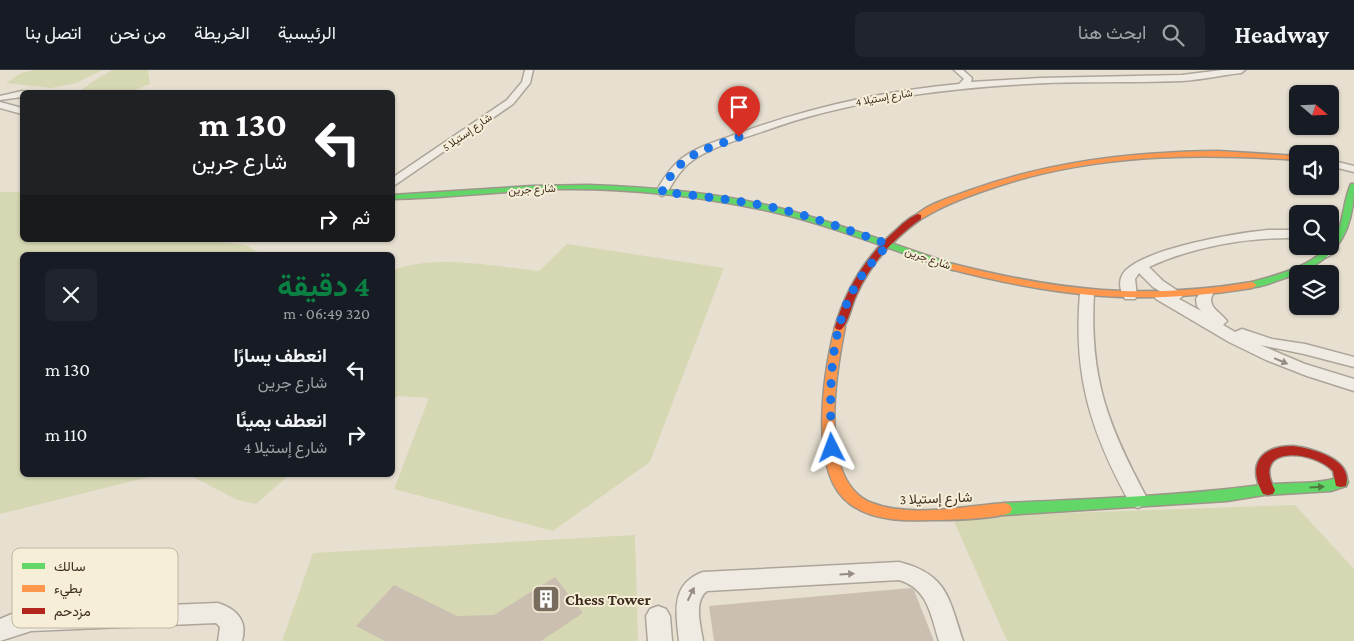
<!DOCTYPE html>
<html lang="ar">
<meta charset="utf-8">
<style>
:root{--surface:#171b24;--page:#20242c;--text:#f1f3f6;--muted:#9ea1a6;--line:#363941;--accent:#0b8043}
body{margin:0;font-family:"Crimson Pro",Vazirmatn,serif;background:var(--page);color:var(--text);direction:rtl;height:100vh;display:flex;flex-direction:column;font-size:19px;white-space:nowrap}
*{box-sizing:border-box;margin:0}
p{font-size:16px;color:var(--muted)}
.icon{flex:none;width:28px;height:28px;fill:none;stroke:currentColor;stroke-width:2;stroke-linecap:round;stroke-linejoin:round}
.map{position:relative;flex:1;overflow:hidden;direction:ltr}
.side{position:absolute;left:20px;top:182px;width:375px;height:225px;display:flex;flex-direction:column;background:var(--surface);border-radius:8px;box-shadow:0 1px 4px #0004;direction:rtl}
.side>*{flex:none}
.hud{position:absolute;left:20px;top:20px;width:375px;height:152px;border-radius:8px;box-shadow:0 1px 4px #0004;direction:rtl;background:#202124;color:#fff;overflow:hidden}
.needle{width:32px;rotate:109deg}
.fabs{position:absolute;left:1289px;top:15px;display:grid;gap:10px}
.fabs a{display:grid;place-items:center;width:50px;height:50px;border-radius:8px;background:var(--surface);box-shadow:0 1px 4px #0004;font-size:25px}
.pin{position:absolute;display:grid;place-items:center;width:42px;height:42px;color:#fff;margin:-51px -21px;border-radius:50% 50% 50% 0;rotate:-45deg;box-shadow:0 0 5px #0007}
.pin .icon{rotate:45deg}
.me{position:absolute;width:55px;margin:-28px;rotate:357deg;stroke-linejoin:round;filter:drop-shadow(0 0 4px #0008)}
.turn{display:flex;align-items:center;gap:18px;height:105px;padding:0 25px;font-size:22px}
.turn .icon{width:65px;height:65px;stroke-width:2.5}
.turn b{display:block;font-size:35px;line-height:42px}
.then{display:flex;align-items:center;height:48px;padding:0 25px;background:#0003;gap:10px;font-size:19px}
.round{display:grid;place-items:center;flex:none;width:52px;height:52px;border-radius:8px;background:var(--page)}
.overview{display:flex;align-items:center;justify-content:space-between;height:85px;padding:0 25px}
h1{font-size:30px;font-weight:700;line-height:38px;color:var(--accent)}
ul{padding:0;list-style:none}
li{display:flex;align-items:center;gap:15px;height:65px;padding:0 25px}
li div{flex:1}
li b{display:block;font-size:19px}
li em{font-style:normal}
header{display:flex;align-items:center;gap:30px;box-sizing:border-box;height:70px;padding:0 25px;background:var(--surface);border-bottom:1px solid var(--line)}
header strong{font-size:24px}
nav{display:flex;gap:28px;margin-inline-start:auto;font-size:18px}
.search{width:350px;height:45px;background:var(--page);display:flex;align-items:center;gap:12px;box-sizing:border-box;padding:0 18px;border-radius:8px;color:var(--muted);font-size:19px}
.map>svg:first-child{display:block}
.green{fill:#d6d7b3}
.building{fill:#cbbfb2}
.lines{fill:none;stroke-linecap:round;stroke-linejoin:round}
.street-casing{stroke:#ada599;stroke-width:3}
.fast-casing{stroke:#9c958a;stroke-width:3}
.slow-casing{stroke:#9c958a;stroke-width:3}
.jam-casing{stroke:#9c958a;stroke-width:3}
.street{fill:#efebe3;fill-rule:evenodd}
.fast{fill:#63d668;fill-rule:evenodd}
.slow{fill:#ff974d;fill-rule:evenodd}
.jam{fill:#b3261e;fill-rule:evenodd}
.oneway{fill:#968c82}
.oneway2{fill:#4e7a40}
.route{stroke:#1a73e8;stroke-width:9;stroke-dasharray:0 16.2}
.labels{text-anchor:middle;stroke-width:4;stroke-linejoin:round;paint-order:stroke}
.far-street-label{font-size:11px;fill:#3d2e20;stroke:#f7eed8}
.street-label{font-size:14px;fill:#3d2e20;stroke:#f7eed8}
.near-poi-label{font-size:16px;font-weight:bold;fill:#3d2e20;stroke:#f7eed8;text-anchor:start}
.key{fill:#f7eed8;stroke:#bfb4a1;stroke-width:1}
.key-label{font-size:14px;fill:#3d2e20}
</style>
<header>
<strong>Headway</strong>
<div class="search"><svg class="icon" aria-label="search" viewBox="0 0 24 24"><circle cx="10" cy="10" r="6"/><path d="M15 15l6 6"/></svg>ابحث هنا</div>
<nav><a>الرئيسية</a><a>الخريطة</a><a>من نحن</a><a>اتصل بنا</a></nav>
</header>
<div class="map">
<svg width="1354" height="571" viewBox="0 0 1354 571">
<rect width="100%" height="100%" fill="#e7e0d1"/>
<g class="green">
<polygon points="34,0 103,0 76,13 51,18 6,13 21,3"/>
<polygon points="112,0 148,0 150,14 129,22 79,22 92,12"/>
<polygon points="0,122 22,122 22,170 201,170 246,175 262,185 22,185 22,405 157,405 0,444"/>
<path d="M567 174 724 198 650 392 553 461 394 419 429 328 398 326 393 329V200C438 184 491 196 539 201Z"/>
<polygon points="190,405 289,405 256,434 237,430"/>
<polygon points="1295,435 1354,499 1354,571 1007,571 952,447"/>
<polygon points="635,465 638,571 282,571 313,483"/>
</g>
<g class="building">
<polygon points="555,507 583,543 541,571 385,571 356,556 394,515 457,546 494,545"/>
<polygon points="911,518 914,520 934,571 714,571 709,536"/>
</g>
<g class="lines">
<defs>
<g id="street">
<polygon points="525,0 533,0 530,13 513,34 392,117 392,108 507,30 522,12"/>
<path d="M954 0H963L972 8 971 12 1040 8 1182 5 1222 0H1245L1241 3C1221 5 1201 10 1181 11 1130 13 1078 11 1027 14 937 19 848 31 764 61 739 70 708 77 688 94 678 103 673 113 666 124L662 126 656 122C663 109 670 98 681 89 698 76 720 70 740 63 811 37 884 21 959 14L964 9Z"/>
<polygon points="22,21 25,22 22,22 22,27 0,30 0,26"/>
<polygon points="0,32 22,38 22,44 0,38"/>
<polygon points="1330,90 1354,96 1354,102 1330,96"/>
<path d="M1268 160H1298V168C1248 167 1194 176 1149 197L1163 211 1184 225 1179 229 1201 241 1197 236 1196 229 1201 221H1211L1213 224C1206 236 1220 242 1227 251L1223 255 1235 262 1242 259 1272 269 1305 274 1354 287V297L1304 284 1260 275 1305 294 1354 309V321L1307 306 1266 290 1229 272 1156 229 1154 226 1156 223 1161 222 1153 217 1139 203 1135 209 1137 226 1135 229H1125C1119 220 1118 209 1125 201 1147 178 1236 163 1268 160Z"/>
<polygon points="1307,176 1324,176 1334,183 1327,187"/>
<path d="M1087 219 1092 220 1094 223C1089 308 1108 356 1148 430L1145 435 1138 438 1131 435C1091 363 1073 307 1080 223L1082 220Z"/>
<path d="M899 492C947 504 949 528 963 571H939C931 546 928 518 899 510L707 521C693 531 701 557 703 571H679C676 543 670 514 703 502Z"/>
<path d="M218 533C236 539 248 550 242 571H218L220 557 216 553 31 561 0 571V549L19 541Z"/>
<polygon points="658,536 666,539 670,546 672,571 648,571 646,546 650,539"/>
</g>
<g id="fast">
<path d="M1351 114H1354C1354 168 1333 193 1282 209 1273 212 1258 219 1248 217L1247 215 1248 213C1285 203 1326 194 1340 156 1344 142 1345 127 1351 114Z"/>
<path d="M588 115C653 117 720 123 783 139 842 154 899 177 956 195L958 197 953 200 950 199C885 178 822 151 755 138 691 125 624 118 559 119 503 121 448 128 392 129V125L532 116Z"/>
<path d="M1341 407 1346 408 1348 412 1346 416 1331 421 1264 425 1227 431 1005 445 1000 443 998 439 1000 435 1005 433C1091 429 1177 426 1262 415 1289 412 1316 415 1341 407Z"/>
</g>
<g id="slow">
<path d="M1218 81 1298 86V90C1196 83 1096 84 998 116 971 125 945 134 921 149L918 150 914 147C927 134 951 127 968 121 1051 91 1131 82 1218 81Z"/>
<path d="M953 194C1060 221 1143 230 1252 212L1257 215 1252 218C1142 236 1057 227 950 199L948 197Z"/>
<path d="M840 254 845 257C836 302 817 412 872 433 910 448 965 436 1005 433L1010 435 1012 439 1010 443C992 449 951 450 931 450 905 451 873 451 850 434 807 403 824 302 835 257Z"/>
</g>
<g id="jam">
<path d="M918 144 921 145V149C893 169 870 194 856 226 852 234 847 258 840 260L836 259 835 257C846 219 866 186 896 160 902 154 910 147 918 144Z"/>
<path d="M1293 376C1309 378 1354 388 1346 416L1341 417 1336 416 1333 401C1314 380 1250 374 1275 420L1273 424 1268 425 1263 424C1247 395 1260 376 1293 376Z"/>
</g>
</defs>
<use href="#street" class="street-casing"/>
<use href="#fast" class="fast-casing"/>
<use href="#slow" class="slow-casing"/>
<use href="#jam" class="jam-casing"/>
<use href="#street" class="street"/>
<use href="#fast" class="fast"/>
<use href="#slow" class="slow"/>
<use href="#jam" class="jam"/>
</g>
<defs><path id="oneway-solid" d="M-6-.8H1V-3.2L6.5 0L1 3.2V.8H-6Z" transform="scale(1.25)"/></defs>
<g class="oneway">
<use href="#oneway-solid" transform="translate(1281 291) rotate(23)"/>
<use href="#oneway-solid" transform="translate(847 504) rotate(-3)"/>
<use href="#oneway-solid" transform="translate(691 524) rotate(-64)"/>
</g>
<use class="oneway2" href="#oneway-solid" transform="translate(1317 417) rotate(-4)"/>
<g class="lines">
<path class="route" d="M739 67C704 80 678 84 662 122 700 126 738 130 776 138 814 147 851 161 888 174 878 186 867 197 859 210 828 259 829 322 832 378"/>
</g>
<defs>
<symbol id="building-square" viewBox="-11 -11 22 22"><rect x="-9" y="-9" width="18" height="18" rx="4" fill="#786c5e" stroke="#f7eed8"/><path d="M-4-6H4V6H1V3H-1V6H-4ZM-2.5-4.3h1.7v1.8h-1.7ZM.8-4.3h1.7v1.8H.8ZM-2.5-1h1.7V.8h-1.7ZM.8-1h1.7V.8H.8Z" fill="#fff"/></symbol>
</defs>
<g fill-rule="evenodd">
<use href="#building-square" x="530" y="513" width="32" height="32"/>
</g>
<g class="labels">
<g class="far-street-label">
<text transform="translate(884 27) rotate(-10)" y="4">شارع إستيلا 4</text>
<text transform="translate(467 62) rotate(-35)" y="4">شارع إستيلا 5</text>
<text transform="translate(532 119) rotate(-3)" y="4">شارع جرين</text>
<text transform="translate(928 188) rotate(19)" y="4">شارع جرين</text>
</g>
<g class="street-label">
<text transform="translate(936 428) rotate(-2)" y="5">شارع إستيلا 3</text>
</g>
<g class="near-poi-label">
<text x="565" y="535">Chess Tower</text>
</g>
</g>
<rect x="12" y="478" width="166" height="80" rx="8" class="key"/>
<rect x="22" y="493" width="23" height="6" fill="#63d668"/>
<rect x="22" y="515" width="23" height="7" fill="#ff974d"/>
<rect x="22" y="538" width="23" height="6" fill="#b3261e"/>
<g class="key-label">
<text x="54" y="501">سالك</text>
<text x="54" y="523">بطيء</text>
<text x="54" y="546">مزدحم</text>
</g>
</svg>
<div class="fabs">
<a><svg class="needle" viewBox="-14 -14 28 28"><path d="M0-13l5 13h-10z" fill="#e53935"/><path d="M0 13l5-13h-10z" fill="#9ea1a6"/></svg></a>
<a><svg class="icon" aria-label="sound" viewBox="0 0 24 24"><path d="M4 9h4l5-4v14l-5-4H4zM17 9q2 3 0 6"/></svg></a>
<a><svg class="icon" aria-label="search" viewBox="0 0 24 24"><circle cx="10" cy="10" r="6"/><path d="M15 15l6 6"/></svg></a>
<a><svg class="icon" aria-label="layers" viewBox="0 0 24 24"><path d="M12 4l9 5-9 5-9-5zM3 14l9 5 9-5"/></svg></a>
</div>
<div class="pin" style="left:739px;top:67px;background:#d93025"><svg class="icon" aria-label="arrive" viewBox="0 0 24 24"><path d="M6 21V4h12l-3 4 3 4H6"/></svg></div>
<svg class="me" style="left:832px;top:378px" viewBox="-20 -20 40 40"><path d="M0-17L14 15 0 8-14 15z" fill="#1a73e8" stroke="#fff" stroke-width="4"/></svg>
<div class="hud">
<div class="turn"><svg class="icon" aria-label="left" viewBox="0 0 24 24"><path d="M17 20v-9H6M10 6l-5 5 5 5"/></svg><div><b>130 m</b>شارع جرين</div></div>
<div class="then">ثم<svg class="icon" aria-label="right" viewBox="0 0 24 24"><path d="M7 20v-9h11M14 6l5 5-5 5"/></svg></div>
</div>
<section class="side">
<div class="overview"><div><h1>4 دقيقة</h1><p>320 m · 06:49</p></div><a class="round"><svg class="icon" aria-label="close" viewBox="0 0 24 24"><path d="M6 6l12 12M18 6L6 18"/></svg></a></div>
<ul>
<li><svg class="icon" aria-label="left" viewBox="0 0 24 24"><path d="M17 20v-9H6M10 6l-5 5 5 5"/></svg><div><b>انعطف يسارًا</b><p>شارع جرين</p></div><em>130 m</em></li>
<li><svg class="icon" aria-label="right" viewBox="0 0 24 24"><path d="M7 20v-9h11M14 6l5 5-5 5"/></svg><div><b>انعطف يمينًا</b><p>شارع إستيلا 4</p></div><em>110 m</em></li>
</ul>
</section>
</div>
